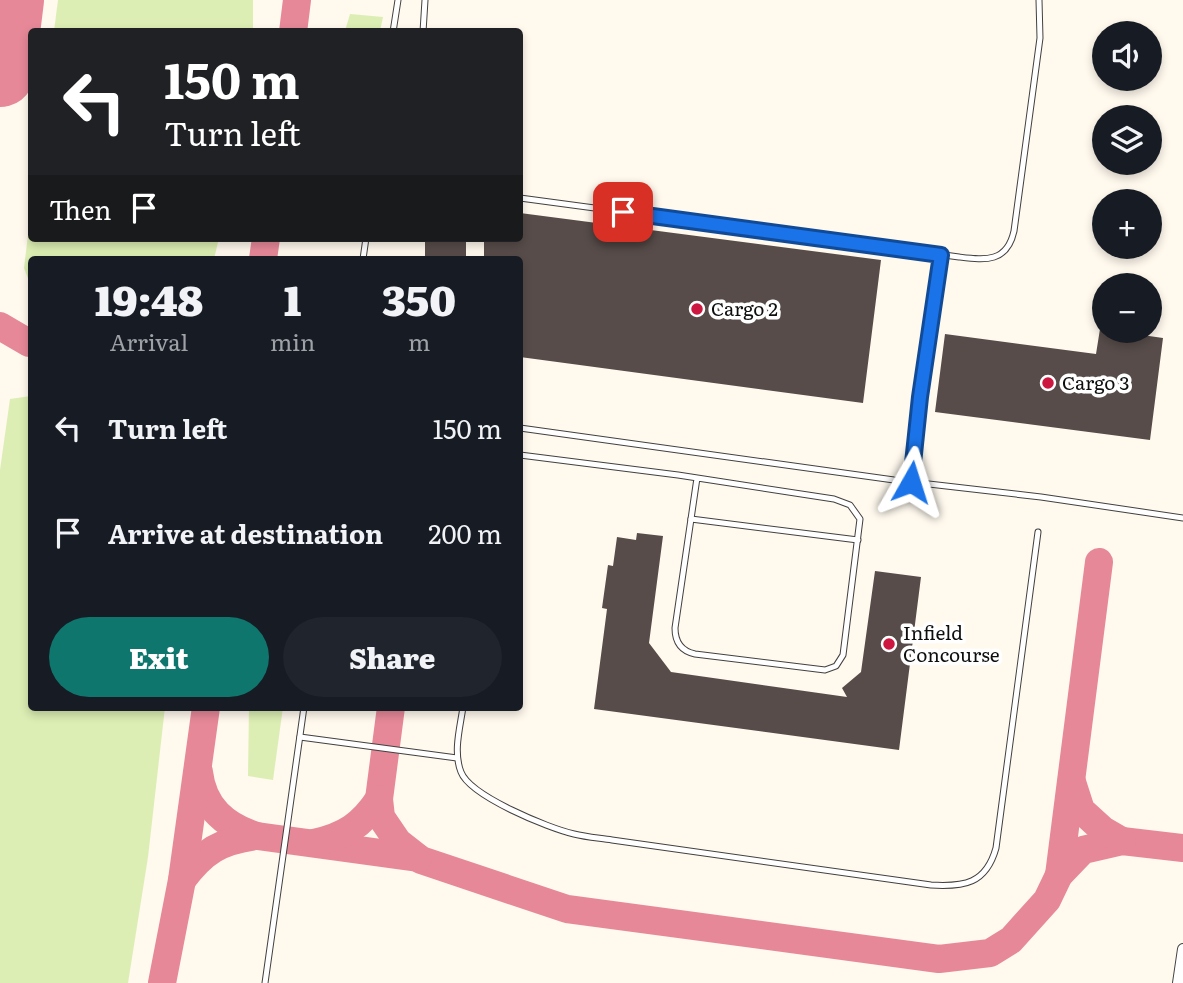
<!DOCTYPE html>
<meta charset="utf-8">
<style>
:root{--surface:#171b24;--page:#20242c;--text:#f1f3f6;--muted:#9ea1a6;--accent:#0f766e}
body{margin:0;font-family:Literata,serif;background:var(--page);color:var(--text);height:100vh;display:flex;flex-direction:column;font-size:26px;white-space:nowrap}
*{box-sizing:border-box;margin:0}
p{font-size:23px;color:var(--muted)}
.icon{flex:none;width:38px;height:38px;fill:none;stroke:currentColor;stroke-width:2;stroke-linecap:round;stroke-linejoin:round}
.map{position:relative;flex:1;overflow:hidden}
.side{position:absolute;left:28px;top:256px;width:495px;height:455px;display:flex;flex-direction:column;background:var(--surface);border-radius:7px;box-shadow:0 4px 10px #0003}
.side>*{flex:none}
.top-card{position:absolute;left:28px;top:28px;width:495px;height:214px;border-radius:7px;box-shadow:0 4px 10px #0003;background:#202124;color:#fff;overflow:hidden}
.tools{position:absolute;left:1092px;top:21px;display:grid;gap:14px}
.tools a{display:grid;place-items:center;width:70px;height:70px;border-radius:50%;background:var(--surface);box-shadow:0 4px 10px #0003;font-size:35px}
.pin{position:absolute;display:grid;place-items:center;width:60px;height:60px;color:#fff;margin:-30px;border-radius:14px;box-shadow:0 4px 10px #0006}
.me{position:absolute;width:77px;margin:-38px;rotate:6deg;stroke-linejoin:round;filter:drop-shadow(0 0 5px #0008)}
.turn{display:flex;align-items:center;gap:24px;height:147px;padding:0 21px;font-size:32px}
.turn .icon{width:91px;height:91px;stroke-width:2.5}
.turn b{display:block;font-size:49px;line-height:60px}
.then{display:flex;align-items:center;height:66px;padding:0 21px;background:#0003;gap:14px;font-size:26px}
.eta{display:flex;justify-content:space-evenly;align-items:center;height:119px;text-align:center}
.eta b{font-size:42px;font-weight:800;line-height:49px}
.action{display:flex;gap:14px;margin-top:auto;padding:14px 21px}
.action a{flex:1;height:80px;border-radius:42px;background:var(--accent);color:#fff;font-size:28px;font-weight:800;line-height:80px;text-align:center}
.action a+a{background:var(--page);color:var(--text)}
ul{padding:0;list-style:none}
li{display:flex;align-items:center;gap:21px;height:105px;padding:0 21px}
li div{flex:1}
li b{display:block;font-size:26px}
li em{font-style:normal}
.map>svg:first-child{display:block}
.green{fill:#dceeb3}
.lines{fill:none;stroke-linecap:round;stroke-linejoin:round}
.taxiway{stroke:#e68898;stroke-width:28}
.runway{stroke:#e68898;stroke-width:70}
.building{fill:#574c49}
.lane-casing{stroke:#414141;stroke-width:7}
.street-casing{stroke:#414141;stroke-width:12}
.lane{stroke:#fff;stroke-width:5}
.street{stroke:#fff;stroke-width:10}
.route-casing{stroke:#114b97;stroke-width:18}
.route{stroke:#1a73e8;stroke-width:12}
.poi-dot{fill:#cc1841;stroke:#fff;stroke-width:2.5}
.labels{text-anchor:middle;stroke-width:7;stroke-linejoin:round;paint-order:stroke}
.poi-label{font-size:19px;fill:#0e0e0e;stroke:#fff;text-anchor:start}
</style>
<div class="map">
<svg width="1183" height="983" viewBox="0 0 1183 983">
<rect width="100%" height="100%" fill="#fff9ee"/>
<g class="green">
<polygon points="58,0 253,0 253,31 54,31"/>
<polygon points="350,14 383,17 380,31 345,31"/>
<polygon points="31,210 32,238 219,238 214,259 32,259 31,286 24,268"/>
<polygon points="31,396 32,707 165,707 148,857 128,983 0,983 0,470 10,399"/>
<polygon points="249,707 283,707 273,780 248,776"/>
</g>
<g class="lines">
<g class="taxiway">
<polyline points="293,32 297,0"/>
<polyline points="263,259 266,238"/>
<polyline points="0,326 29,343"/>
<polyline points="391,707 379,799 381,817 398,842 421,860 567,909 939,959 990,953 1011,940 1047,900 1059,875 1083,850 1122,841 1183,848"/>
<path d="M199 772C203 807 225 826 257 836L418 858"/>
<polyline points="1072,782 1081,810 1103,830 1122,841"/>
<path d="M314 843C345 836 362 825 379 799"/>
<polyline points="1059,875 1099,562"/>
<path d="M182 880C204 851 220 841 257 836"/>
<polyline points="162,983 182,880 206,707"/>
</g>
<polyline class="runway" points="0,72 9,0"/>
</g>
<g class="building">
<polygon points="520,213 881,260 863,403 520,357 520,259 484,259 484,238 520,238"/>
<rect x="425" y="238" width="41" height="21"/>
<polygon points="1100,329 1163,338 1150,440 935,412 945,334 1096,354"/>
<polygon points="637,533 663,536 649,643 671,672 847,697 842,688 861,672 875,571 921,577 899,750 594,709 607,609 602,608 608,565 613,566 617,537 636,540"/>
</g>
<g class="lines">
<defs>
<g id="lane">
<polyline points="393,32 398,0"/>
<polyline points="423,32 425,0"/>
<path d="M520 198 959 257C985 260 1007 263 1014 231L1040 38 1039 0"/>
<polyline points="363,259 366,238"/>
<polyline points="520,428 894,480 1041,497 1183,518"/>
<path d="M520 455 678 475 834 499 850 505 860 519 843 655 836 666 825 670 695 654C681 651 675 642 675 628L697 478"/>
<polyline points="911,482 920,397 941,255"/>
<polyline points="691,519 858,540"/>
<path d="M463 707C460 728 453 752 461 772 470 796 548 828 574 834 586 837 599 838 612 840L931 885C964 887 986 884 996 848L1038 532"/>
<polyline points="300,737 457,758"/>
<polyline points="265,983 304,707"/>
</g>
<polyline id="street" points="1178,983 1183,949"/>
</defs>
<use href="#lane" class="lane-casing"/>
<use href="#street" class="street-casing"/>
<use href="#lane" class="lane"/>
<use href="#street" class="street"/>
</g>
<g class="lines">
<defs>
<polyline id="route" points="623,212 941,255 920,397 911,482"/>
</defs>
<use href="#route" class="route-casing"/>
<use href="#route" class="route"/>
</g>
<g class="poi-dot">
<circle cx="697" cy="309" r="7"/>
<circle cx="1048" cy="383" r="7"/>
<circle cx="889" cy="644" r="7"/>
</g>
<g class="labels">
<g class="poi-label">
<text x="711" y="316">Cargo 2</text>
<text x="1062" y="390">Cargo 3</text>
<text x="903" y="640">Infield<tspan x="903" dy="22">Concourse</tspan></text>
</g>
</g>
</svg>
<div class="tools">
<a><svg class="icon" aria-label="sound" viewBox="0 0 24 24"><path d="M4 9h4l5-4v14l-5-4H4zM17 9q2 3 0 6"/></svg></a>
<a><svg class="icon" aria-label="layers" viewBox="0 0 24 24"><path d="M12 4l9 5-9 5-9-5zM3 14l9 5 9-5"/></svg></a>
<a>+</a>
<a>−</a>
</div>
<div class="pin" style="left:623px;top:212px;background:#d93025"><svg class="icon" aria-label="arrive" viewBox="0 0 24 24"><path d="M6 21V4h12l-3 4 3 4H6"/></svg></div>
<svg class="me" style="left:911px;top:482px" viewBox="-20 -20 40 40"><path d="M0-17L14 15 0 8-14 15z" fill="#1a73e8" stroke="#fff" stroke-width="4"/></svg>
<div class="top-card">
<div class="turn"><svg class="icon" aria-label="left" viewBox="0 0 24 24"><path d="M17 20v-9H6M10 6l-5 5 5 5"/></svg><div><b>150 m</b>Turn left</div></div>
<div class="then">Then<svg class="icon" aria-label="arrive" viewBox="0 0 24 24"><path d="M6 21V4h12l-3 4 3 4H6"/></svg></div>
</div>
<section class="side">
<div class="eta">
<div><b>19:48</b><p>Arrival</p></div>
<div><b>1</b><p>min</p></div>
<div><b>350</b><p>m</p></div>
</div>
<ul>
<li><svg class="icon" aria-label="left" viewBox="0 0 24 24"><path d="M17 20v-9H6M10 6l-5 5 5 5"/></svg><div><b>Turn left</b></div><em>150 m</em></li>
<li><svg class="icon" aria-label="arrive" viewBox="0 0 24 24"><path d="M6 21V4h12l-3 4 3 4H6"/></svg><div><b>Arrive at destination</b></div><em>200 m</em></li>
</ul>
<div class="action"><a>Exit</a><a>Share</a></div>
</section>
</div>
